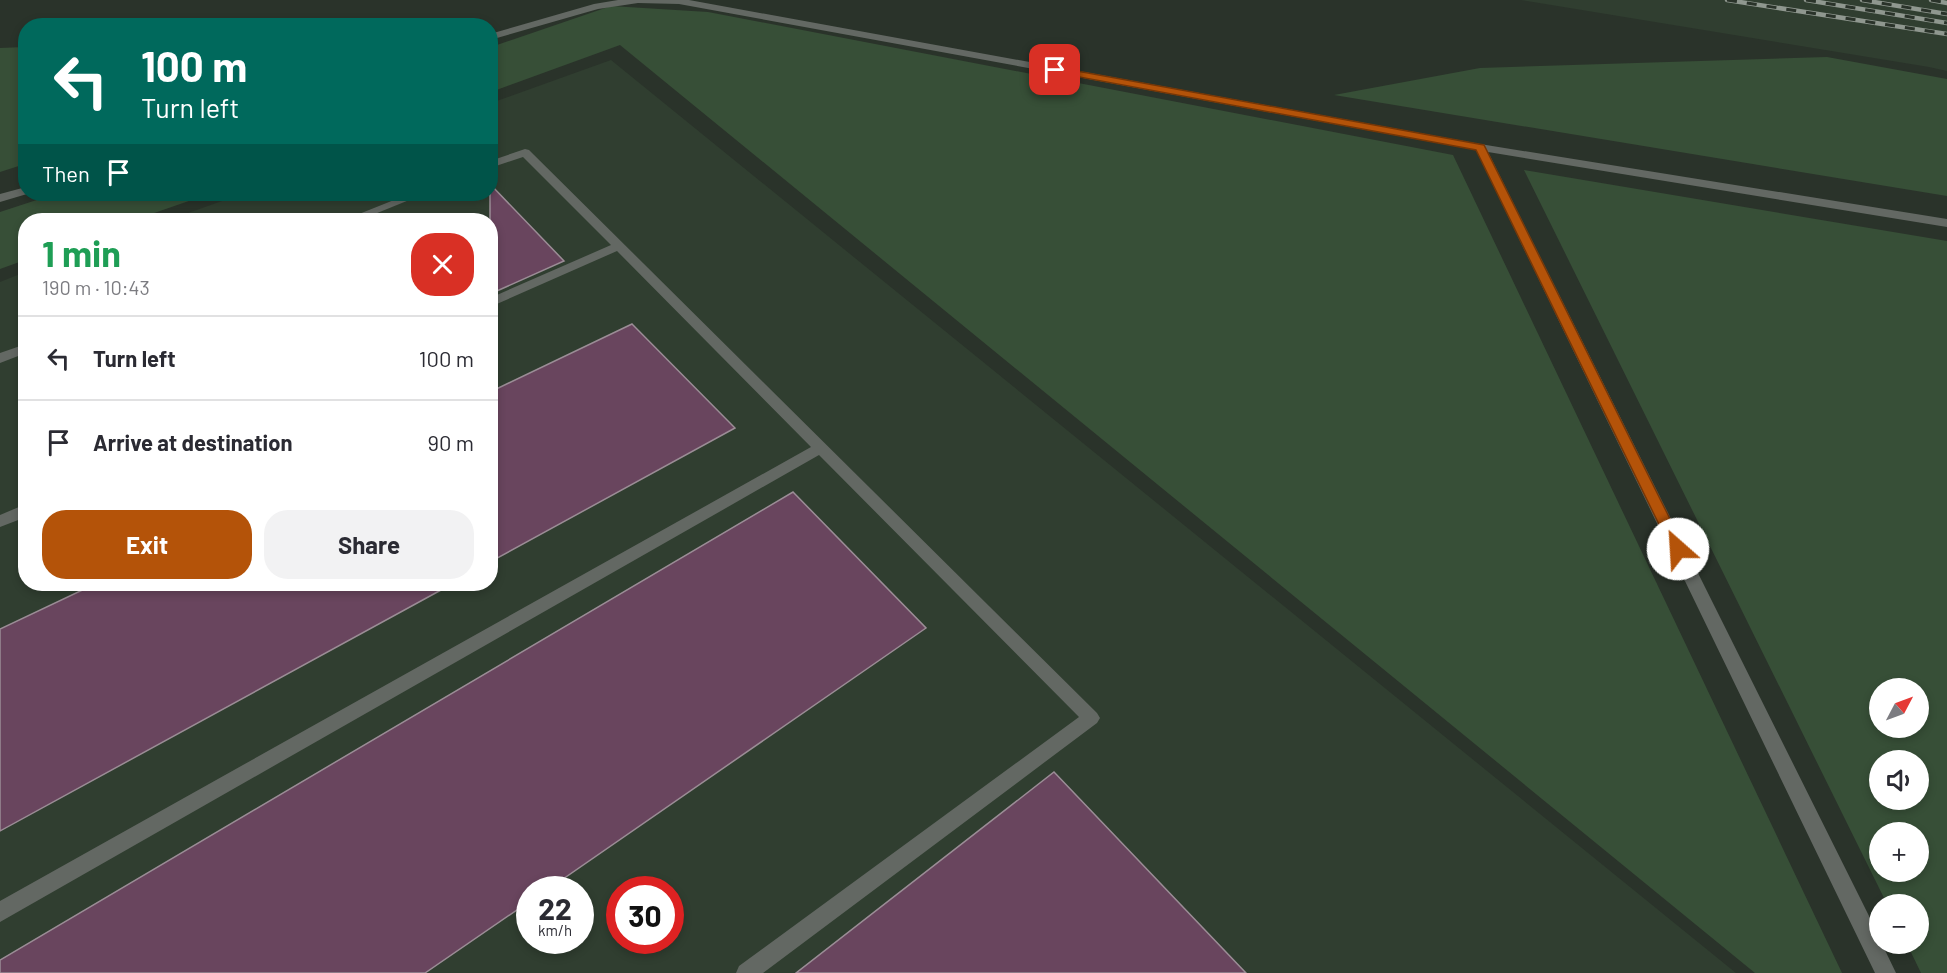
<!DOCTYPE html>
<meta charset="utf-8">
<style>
:root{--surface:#fff;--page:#f2f2f3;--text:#2b2b33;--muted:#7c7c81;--line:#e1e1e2;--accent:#b45309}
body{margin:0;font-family:Barlow,sans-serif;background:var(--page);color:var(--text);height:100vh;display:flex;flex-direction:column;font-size:22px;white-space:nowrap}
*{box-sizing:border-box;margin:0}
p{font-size:20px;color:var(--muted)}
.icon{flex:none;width:33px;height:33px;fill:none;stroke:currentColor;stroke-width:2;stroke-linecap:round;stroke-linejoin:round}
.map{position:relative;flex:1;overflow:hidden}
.panel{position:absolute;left:18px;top:213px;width:480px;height:378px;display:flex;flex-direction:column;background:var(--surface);border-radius:24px;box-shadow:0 3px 9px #0003}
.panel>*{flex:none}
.guide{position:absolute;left:18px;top:18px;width:480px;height:183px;border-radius:24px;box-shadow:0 3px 9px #0003;background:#00695c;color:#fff;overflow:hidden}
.needle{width:39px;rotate:49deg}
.buttons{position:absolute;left:1869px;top:678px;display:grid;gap:12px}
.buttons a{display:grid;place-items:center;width:60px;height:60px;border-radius:50%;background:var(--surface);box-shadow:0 3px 9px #0003;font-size:30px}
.speed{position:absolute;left:516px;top:876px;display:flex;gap:12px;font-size:30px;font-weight:700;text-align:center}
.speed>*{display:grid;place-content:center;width:78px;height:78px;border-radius:50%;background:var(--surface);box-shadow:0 3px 9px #0003;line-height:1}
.speed small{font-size:15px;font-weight:400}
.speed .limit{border:9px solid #d22;background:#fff;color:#111}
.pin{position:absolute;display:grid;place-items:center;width:51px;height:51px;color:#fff;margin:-26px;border-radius:12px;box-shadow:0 3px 9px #0006}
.me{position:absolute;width:66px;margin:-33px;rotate:334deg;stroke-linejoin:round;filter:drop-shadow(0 0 4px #0008)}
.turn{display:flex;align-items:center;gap:21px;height:126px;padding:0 24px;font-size:27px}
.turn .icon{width:78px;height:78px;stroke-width:2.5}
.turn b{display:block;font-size:42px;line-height:51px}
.then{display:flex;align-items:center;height:57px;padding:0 24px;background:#0003;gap:12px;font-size:22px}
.round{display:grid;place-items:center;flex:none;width:63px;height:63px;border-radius:24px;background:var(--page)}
.headline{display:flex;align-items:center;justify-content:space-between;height:102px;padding:0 24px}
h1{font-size:36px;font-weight:700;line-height:45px;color:#1e9e55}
.primary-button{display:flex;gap:12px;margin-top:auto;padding:12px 24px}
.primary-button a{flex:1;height:69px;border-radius:24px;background:var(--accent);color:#fff;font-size:24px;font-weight:700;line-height:69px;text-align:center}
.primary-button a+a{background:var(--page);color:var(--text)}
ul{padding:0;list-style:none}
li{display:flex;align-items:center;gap:18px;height:84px;padding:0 24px;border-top:2px solid var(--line)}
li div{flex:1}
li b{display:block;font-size:22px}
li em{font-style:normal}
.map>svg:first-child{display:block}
.built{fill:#303e30;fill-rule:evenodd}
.green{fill:#374f37;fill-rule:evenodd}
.building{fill:#69455e;stroke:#9b8d96;stroke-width:1.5}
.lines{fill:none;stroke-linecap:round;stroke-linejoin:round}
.minor{fill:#636863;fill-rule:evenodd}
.rail-casing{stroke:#8f978f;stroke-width:4.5}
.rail{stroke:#2a332a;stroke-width:3;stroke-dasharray:10;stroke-linecap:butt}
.route{fill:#b45309;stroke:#753606;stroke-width:1.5}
</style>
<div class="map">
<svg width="1947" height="973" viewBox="0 0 1947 973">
<rect width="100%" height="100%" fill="#2a332a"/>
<g class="built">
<polygon points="1521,0 1947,0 1947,71 1929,67"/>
<path d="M611 60 1736 973H0V282L25 272 26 584H490V220H168L242 194H490L491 103ZM530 890H580V940H530ZM620 890H670V940H620Z"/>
</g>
<g class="green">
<polygon points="611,6 708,12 1453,155 1842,973 1755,973 620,45 491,92 491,47"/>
<polygon points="25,47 25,164 0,172 0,48"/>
<polygon points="1827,57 1947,79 1947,196 1334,95 1480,68"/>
<path d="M1524 170 1947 241V973H1921L1907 944H1918V904H1887ZM1918 688V728H1880V688ZM1918 760V800H1880V760ZM1918 832V872H1880V832Z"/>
<polygon points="55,194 209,194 134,220 26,220 25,260 0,269 0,212"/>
</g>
<g class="building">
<polygon points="490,184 564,261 490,294"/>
<polygon points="632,324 735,428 490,562 490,392"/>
<polygon points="793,492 926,628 547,890 530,890 530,901 425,973 0,973 0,960"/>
<polygon points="95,584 452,584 0,831 0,629"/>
<polygon points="1054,772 1246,973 796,973"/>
</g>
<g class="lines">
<g class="minor">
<polygon points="618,0 689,0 1480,144 1947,219 1947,227 1488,152 1880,938 1880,944 1882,944 1896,973 1875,973 1476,150 679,4 638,3 598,9 490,40 490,34 594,4"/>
<polygon points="525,149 529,150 1097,713 1100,718 1097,723 763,973 736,973 739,966 1079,717 819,455 0,922 0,901 811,447 617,251 490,307 490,298 611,245 523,157 490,168 490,161"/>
<polygon points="26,187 27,194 0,202 0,194"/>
<polygon points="409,194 424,194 360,220 344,220"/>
<polygon points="26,344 26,353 0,363 0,353"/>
<polygon points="26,504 26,517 0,527 0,515"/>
</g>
<defs>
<g id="rail">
<polyline points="1727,0 1947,34"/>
<polyline points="1806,0 1947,23"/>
<polyline points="1862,0 1947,14"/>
<polyline points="1931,0 1947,3"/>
</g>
</defs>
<use href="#rail" class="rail-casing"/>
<use href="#rail" class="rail"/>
</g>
<polygon class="route" points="1055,67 1484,145 1685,549 1683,553 1673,553 1671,549 1476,150 1052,72 1052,68"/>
</svg>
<div class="buttons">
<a><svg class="needle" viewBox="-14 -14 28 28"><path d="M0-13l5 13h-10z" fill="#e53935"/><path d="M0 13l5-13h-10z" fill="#7c7c81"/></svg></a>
<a><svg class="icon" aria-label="sound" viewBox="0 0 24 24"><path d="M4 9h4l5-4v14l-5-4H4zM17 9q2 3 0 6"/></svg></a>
<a>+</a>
<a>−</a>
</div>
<div class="speed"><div>22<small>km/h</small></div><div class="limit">30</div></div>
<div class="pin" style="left:1055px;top:70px;background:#d93025"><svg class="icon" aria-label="arrive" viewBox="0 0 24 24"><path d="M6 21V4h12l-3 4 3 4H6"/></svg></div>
<svg class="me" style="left:1678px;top:549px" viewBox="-20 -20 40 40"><circle r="19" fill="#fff"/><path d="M0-13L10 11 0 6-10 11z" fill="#b45309"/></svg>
<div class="guide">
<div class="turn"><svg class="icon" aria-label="left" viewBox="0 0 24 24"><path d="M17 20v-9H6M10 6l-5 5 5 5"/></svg><div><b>100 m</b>Turn left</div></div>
<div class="then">Then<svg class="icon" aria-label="arrive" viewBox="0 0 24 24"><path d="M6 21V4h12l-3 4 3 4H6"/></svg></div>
</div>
<section class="panel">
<div class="headline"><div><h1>1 min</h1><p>190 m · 10:43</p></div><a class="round" style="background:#d93025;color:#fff"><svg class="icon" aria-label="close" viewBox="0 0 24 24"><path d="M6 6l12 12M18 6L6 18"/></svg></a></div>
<ul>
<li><svg class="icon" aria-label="left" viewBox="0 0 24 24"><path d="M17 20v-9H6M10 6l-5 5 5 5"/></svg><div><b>Turn left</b></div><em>100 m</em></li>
<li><svg class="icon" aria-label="arrive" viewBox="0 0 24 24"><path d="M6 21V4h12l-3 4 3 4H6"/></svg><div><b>Arrive at destination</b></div><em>90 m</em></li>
</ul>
<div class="primary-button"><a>Exit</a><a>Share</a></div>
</section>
</div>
